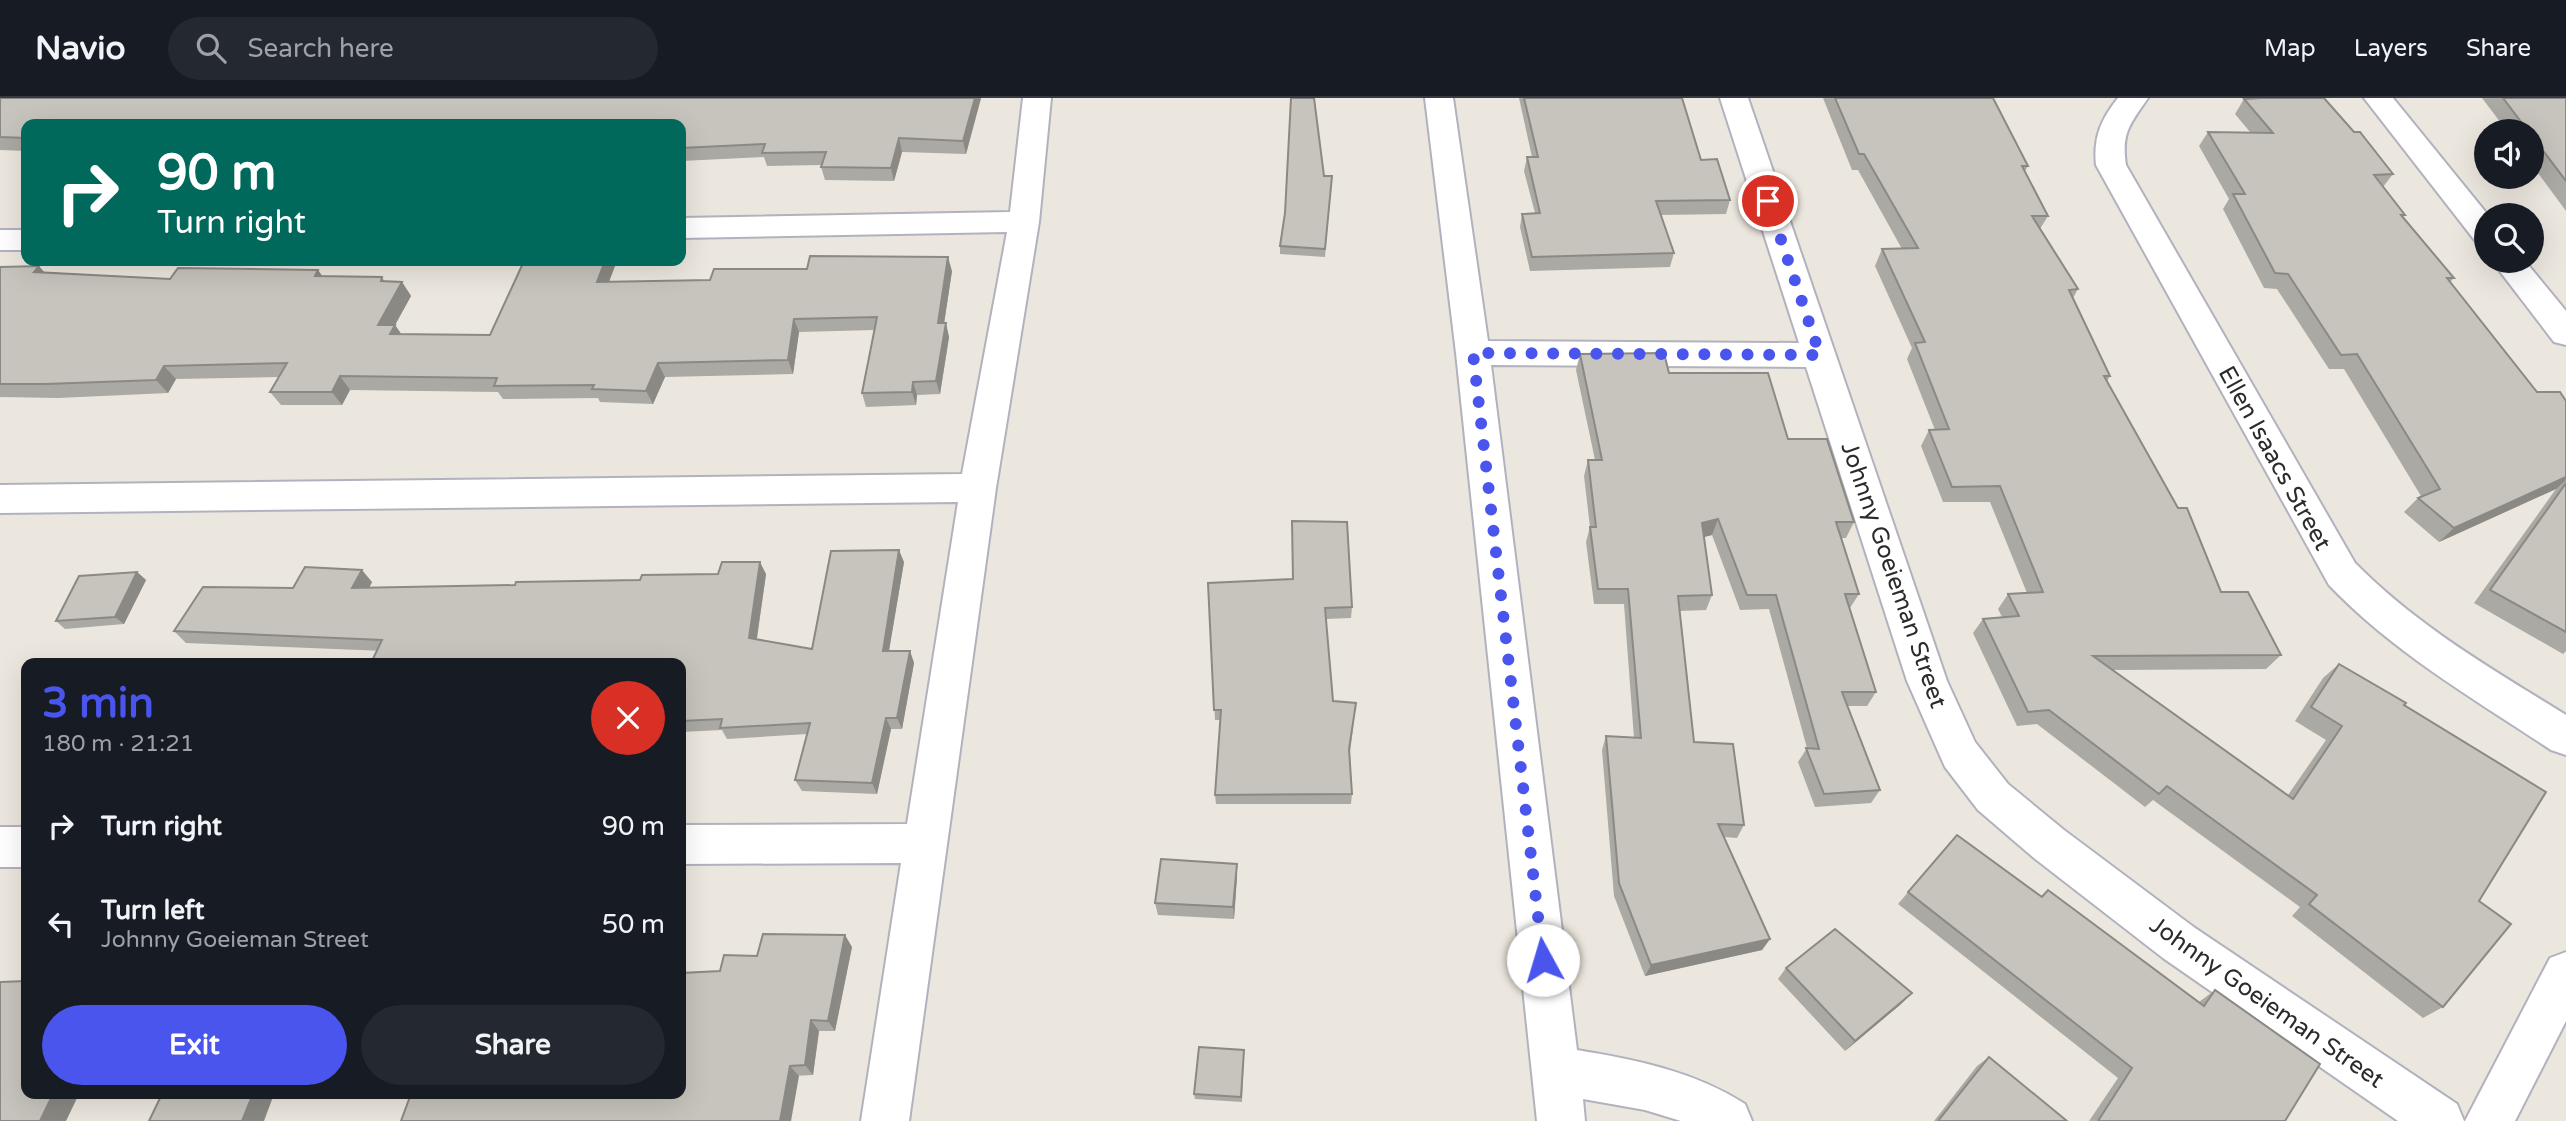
<!DOCTYPE html>
<meta charset="utf-8">
<style>
:root{--surface:#171b24;--page:#242831;--text:#f1f3f6;--muted:#9ea1a6;--line:#363941;--accent:#4a55ed}
body{margin:0;font-family:"Varela Round",sans-serif;background:var(--page);color:var(--text);height:100vh;display:flex;flex-direction:column;font-size:26px;white-space:nowrap}
*{box-sizing:border-box;margin:0}
p{font-size:23px;color:var(--muted)}
.icon{flex:none;width:38px;height:38px;fill:none;stroke:currentColor;stroke-width:2;stroke-linecap:round;stroke-linejoin:round}
.map{position:relative;flex:1;overflow:hidden}
.drawer{position:absolute;left:21px;top:560px;width:665px;height:441px;display:flex;flex-direction:column;background:var(--surface);border-radius:14px;box-shadow:0 7px 28px #0002}
.drawer>*{flex:none}
.guide{position:absolute;left:21px;top:21px;width:665px;height:147px;border-radius:14px;box-shadow:0 7px 28px #0002;background:#00695c;color:#fff;overflow:hidden}
.fabs{position:absolute;left:2474px;top:21px;display:grid;gap:14px}
.fabs a{display:grid;place-items:center;width:70px;height:70px;border-radius:50%;background:var(--surface);box-shadow:0 7px 28px #0002;font-size:35px}
.pin{position:absolute;display:grid;place-items:center;width:60px;height:60px;color:#fff;margin:-30px;border:4px solid #fff;border-radius:50%;box-shadow:0 2px 7px #0007}
.me{position:absolute;width:77px;margin:-38px;rotate:354deg;stroke-linejoin:round;filter:drop-shadow(0 0 5px #0008)}
.turn{display:flex;align-items:center;gap:24px;height:147px;padding:0 21px;font-size:32px}
.turn .icon{width:91px;height:91px;stroke-width:2.5}
.turn b{display:block;font-size:49px;line-height:60px}
.round{display:grid;place-items:center;flex:none;width:74px;height:74px;border-radius:37px;background:var(--page)}
.summary{display:flex;align-items:center;justify-content:space-between;height:119px;padding:0 21px}
h1{font-size:42px;font-weight:700;line-height:52px;color:var(--accent)}
.primary-button{display:flex;gap:14px;margin-top:auto;padding:14px 21px}
.primary-button a{flex:1;height:80px;border-radius:42px;background:var(--accent);color:#fff;font-size:28px;font-weight:700;line-height:80px;text-align:center}
.primary-button a+a{background:var(--page);color:var(--text)}
ul{padding:0;list-style:none}
li{display:flex;align-items:center;gap:21px;height:98px;padding:0 21px}
li div{flex:1}
li b{display:block;font-size:26px}
li em{font-style:normal}
header{display:flex;align-items:center;gap:42px;box-sizing:border-box;height:98px;padding:0 35px;background:var(--surface);border-bottom:2px solid var(--line)}
header strong{font-size:33px}
nav{display:flex;gap:38px;margin-inline-start:auto;font-size:24px}
.search{width:490px;height:63px;background:var(--page);display:flex;align-items:center;gap:18px;box-sizing:border-box;padding:0 24px;border-radius:38px;color:var(--muted);font-size:26px}
.map>svg:first-child{display:block}
.lines{fill:none;stroke-linecap:round;stroke-linejoin:round}
.street-casing{stroke:#b1b2bd;stroke-width:4}
.street{fill:#fff;fill-rule:evenodd}
.wall{fill:#aba9a3}
.shaded-wall{fill:#8b8984}
.building{fill:#c7c4bd;stroke:#8b8984;stroke-width:2}
.route{stroke:#4a55ed;stroke-width:12;stroke-dasharray:0 21.6}
.labels{text-anchor:middle;stroke-width:5;stroke-linejoin:round;paint-order:stroke}
.street-label{font-size:24px;fill:#2b2b2b;stroke:#fff}
</style>
<header>
<strong>Navio</strong>
<div class="search"><svg class="icon" aria-label="search" viewBox="0 0 24 24"><circle cx="10" cy="10" r="6"/><path d="M15 15l6 6"/></svg>Search here</div>
<nav><a>Map</a><a>Layers</a><a>Share</a></nav>
</header>
<div class="map">
<svg width="2566" height="1023" viewBox="0 0 2566 1023">
<rect width="100%" height="100%" fill="#ece7de"/>
<g class="lines">
<defs>
<g id="street">
<polygon points="1023,0 1051,0 1039,124 996,390 909,1023 861,1023 901,765 681,766 681,727 907,726 958,404 0,415 0,387 962,376 1007,134 681,140 681,120 1010,114"/>
<path d="M1425 0H1453L1488 243 1799 245 1720 0H1748L1947 583 1975 644 2008 686 2064 732 2195 830 2457 1006 2464 1023H2398L2163 860 2034 760 1978 712 1945 669 1907 583 1806 269 1491 267 1577 952C1637 962 1693 973 1745 1006L1752 1023H1681L1645 1012 1583 1001 1585 1023H1537L1456 255Z"/>
<path d="M2118 0H2148C2131 25 2121 34 2126 67L2355 465C2417 528 2492 571 2566 617V657L2551 652C2474 601 2393 554 2329 487L2096 67C2093 40 2101 21 2118 0Z"/>
<polygon points="2364,0 2393,0 2488,117 2487,147 2476,144"/>
<rect x="0" y="132" width="26" height="20"/>
<polygon points="2492,163 2525,163 2566,213 2566,247 2554,244"/>
<rect x="0" y="729" width="26" height="40"/>
<polygon points="2566,854 2566,923 2515,1023 2465,1023 2550,860"/>
</g>
</defs>
<use href="#street" class="street-casing"/>
<use href="#street" class="street"/>
</g>
<g class="wall">
<polygon points="0,0 981,0 966,56 902,54 894,83 825,82 821,69 821,67 767,68 764,59 681,63 681,26 26,26 26,53 0,52"/>
<polygon points="1519,0 1682,0 1701,62 1730,102 1726,116 1661,117 1674,155 1670,169 1530,173 1520,129 1522,116 1535,115 1524,73 1527,59 1532,59"/>
<polygon points="1823,0 1993,0 2028,68 2025,73 2048,118 2040,131 2078,191 2073,200 2110,278 2107,283 2221,494 2281,557 2266,571 2113,572 2288,697 2326,642 2295,623 2323,580 2339,566 2404,607 2479,803 2443,909 2423,920 2292,818 2300,809 2153,702 2145,709 2037,626 2017,628 1973,535 1983,521 2002,519 1998,511 2008,496 2027,495 1990,404 1943,404 1921,348 1929,332 1935,332 1907,261 1912,250 1875,168 1882,151 1902,151 1858,72 1852,72"/>
<polygon points="2247,0 2324,0 2393,76 2383,89 2405,117 2403,119 2454,180 2450,184 2537,294 2566,303 2566,553 2563,556 2474,505 2556,391 2439,444 2404,414 2418,400 2421,398 2344,271 2329,271 2277,191 2264,190 2223,111 2229,101 2199,48 2208,34 2250,34 2235,16 2244,1 2248,1"/>
<polygon points="2482,0 2566,0 2566,113 2532,67 2532,33 2507,33"/>
<polygon points="1332,78 1325,159 1280,156 1280,148"/>
<polygon points="0,169 44,174 170,181 322,178 382,179 385,184 402,184 411,198 395,227 401,236 490,237 609,184 710,182 952,173 944,225 949,239 940,296 917,297 916,307 866,309 862,295 874,232 799,234 793,276 665,279 653,306 600,304 598,300 503,301 498,294 350,292 342,307 281,307 270,294 279,279 176,281 168,295 58,300 0,299"/>
<polygon points="1580,256 1669,275 1788,341 1854,424 1846,440 1841,440 1859,496 1850,510 1876,594 1867,608 1847,608 1880,692 1871,705 1815,709 1798,664 1807,650 1769,511 1740,512 1712,437 1704,439 1712,497 1706,512 1679,513 1694,644 1744,727 1737,740 1724,739 1770,841 1762,852 1645,878 1614,798 1602,652 1606,638 1634,640 1624,506 1594,506 1586,444 1590,429 1584,378 1588,362 1595,362 1576,272"/>
<polygon points="904,464 889,553 910,553 914,565 902,631 891,631 877,696 802,693 795,682 807,636 727,641 722,632 681,634 681,565 186,545 174,533 293,490 372,484 369,490 515,487 766,476 757,541 812,551"/>
<polygon points="137,474 146,482 124,526 65,531 56,523"/>
<polygon points="1208,485 1352,509 1351,520 1326,521 1333,603 1356,605 1350,655 1352,696 1351,706 1216,706 1215,697 1220,622 1215,622"/>
<polygon points="1957,737 2041,798 2048,792 2199,904 2215,892 2285,1023 2089,1023 2118,980 1898,806"/>
<polygon points="1237,779 1234,821 1158,817 1155,805"/>
<polygon points="852,849 835,933 819,933 813,977 411,996 757,858"/>
<polygon points="1786,870 1912,895 1901,906 1845,953 1778,881"/>
<polygon points="1244,957 1242,1004 1195,1001 1194,996"/>
<polygon points="1989,959 2067,1023 1934,1023 1977,968"/>
</g>
<g class="shaded-wall">
<polygon points="975,0 981,0 966,56 963,43"/>
<polygon points="899,40 902,54 894,83 891,70"/>
<polygon points="948,159 952,173 942,239 938,225"/>
<polygon points="605,163 617,163 604,197 597,184"/>
<polygon points="39,168 51,182 34,174"/>
<polygon points="318,172 328,186 315,178"/>
<polygon points="402,184 411,198 395,227 404,240 387,240 378,227"/>
<polygon points="794,221 799,234 793,276 788,262"/>
<polygon points="946,225 949,239 940,296 936,283"/>
<polygon points="658,265 665,279 653,306 646,293"/>
<polygon points="164,268 176,281 168,295 156,282"/>
<polygon points="340,278 350,292 342,307 332,294"/>
<polygon points="913,284 917,297 916,307 912,294"/>
<polygon points="2566,379 2566,382 2556,391 2439,444 2454,430"/>
<polygon points="1718,421 1712,437 1696,441 1702,425"/>
<polygon points="899,452 904,464 887,564 883,553"/>
<polygon points="760,464 766,476 755,552 749,540"/>
<polygon points="362,472 372,484 363,502 352,490"/>
<polygon points="137,474 146,482 124,526 115,519"/>
<polygon points="910,553 914,565 902,631 897,620"/>
<polygon points="886,620 891,631 877,696 872,685"/>
<polygon points="1237,766 1237,779 1234,821 1233,809"/>
<polygon points="845,837 852,849 835,933 828,923"/>
<polygon points="1770,841 1762,852 1645,878 1651,867"/>
<polygon points="1912,895 1901,906 1845,953 1855,943"/>
<polygon points="811,922 819,933 813,977 805,967"/>
<polygon points="790,968 799,978 791,1023 780,1023"/>
<polygon points="53,996 79,996 66,1023 40,1023"/>
<polygon points="253,996 274,996 264,1023 242,1023"/>
</g>
<g class="building">
<polygon points="0,0 975,0 963,43 899,40 891,70 821,69 826,54 762,55 765,46 681,50 681,26 26,26 26,40 0,39"/>
<polygon points="1291,0 1314,0 1324,78 1332,78 1325,151 1280,148 1285,115"/>
<polygon points="1524,0 1682,0 1701,62 1717,61 1730,102 1656,103 1674,155 1532,159 1522,116 1540,115 1527,59 1538,59"/>
<polygon points="1835,0 1993,0 2028,68 2022,68 2048,118 2032,118 2078,191 2069,192 2110,278 2104,278 2178,410 2187,410 2221,494 2248,494 2281,557 2093,558 2293,701 2342,628 2311,609 2339,566 2406,605 2404,607 2546,694 2479,803 2511,826 2443,909 2309,806 2317,797 2167,688 2159,696 2049,612 2028,614 1983,521 2019,518 2008,496 2043,494 2000,388 1952,389 1929,332 1949,331 1915,245 1925,244 1882,151 1918,150 1864,56 1859,56"/>
<polygon points="2261,0 2324,0 2354,34 2360,34 2393,76 2374,77 2405,117 2401,117 2454,180 2447,180 2537,294 2560,294 2566,303 2566,379 2454,430 2418,400 2440,391 2357,256 2341,257 2288,176 2275,175 2233,96 2245,96 2208,34 2273,35 2244,1"/>
<polygon points="2503,0 2566,0 2566,83 2532,38 2532,33 2528,33"/>
<polygon points="810,158 948,159 938,225 946,225 936,283 913,284 912,294 862,295 877,219 794,221 788,262 658,265 646,293 592,291 594,287 494,288 497,280 340,278 332,294 270,294 287,265 164,268 156,282 45,286 0,286 0,169 39,168 34,174 170,181 178,170 318,172 315,178 382,179 381,183 402,184 378,227 395,227 390,236 490,237 524,163 605,163 597,184 710,182 714,171 807,171"/>
<polygon points="1664,255 1669,275 1768,275 1788,341 1827,341 1854,424 1836,424 1859,496 1845,496 1876,594 1842,594 1880,692 1824,696 1806,650 1819,651 1776,497 1747,497 1718,421 1702,425 1712,497 1678,498 1694,644 1733,646 1744,727 1718,726 1770,841 1651,867 1619,785 1606,638 1641,640 1628,491 1598,491 1590,429 1596,429 1588,362 1602,362 1580,256"/>
<polygon points="2566,385 2566,534 2490,492"/>
<polygon points="1292,423 1347,424 1352,509 1325,510 1333,603 1356,605 1349,651 1352,696 1215,697 1221,612 1214,612 1208,485 1293,481"/>
<polygon points="899,452 883,553 910,553 897,620 886,620 872,685 795,682 810,625 720,630 722,621 681,623 681,565 371,565 382,542 174,533 203,489 293,490 305,469 362,472 352,490 515,487 516,484 640,482 642,477 718,476 722,464 760,464 749,540 812,551 831,453"/>
<polygon points="137,474 115,519 56,523 79,478"/>
<polygon points="1957,737 2042,799 2048,792 2204,908 2215,892 2320,966 2285,1023 2098,1023 2132,970 1908,794"/>
<polygon points="1161,761 1237,766 1233,809 1155,805"/>
<polygon points="1835,831 1912,895 1855,943 1786,870"/>
<polygon points="763,836 845,837 828,923 811,922 805,967 790,968 780,1023 401,1023 411,996 681,996 681,875 720,873 724,857 757,858"/>
<polygon points="26,883 26,996 53,996 40,1023 0,1023 0,884"/>
<polygon points="1199,949 1244,952 1241,999 1194,996"/>
<polygon points="1989,959 2067,1023 1938,1023"/>
<polygon points="162,996 253,996 242,1023 149,1023"/>
</g>
<g class="lines">
<polyline class="route" points="1543,862 1473,255 1820,257 1768,103"/>
</g>
<g class="labels">
<g class="street-label">
<text transform="translate(2275 360) rotate(61)" y="8">Ellen Isaacs Street</text>
<text transform="translate(1894 477) rotate(71)" y="8">Johnny Goeieman Street</text>
<text transform="translate(2267 904) rotate(35)" y="8">Johnny Goeieman Street</text>
</g>
</g>
</svg>
<div class="fabs">
<a><svg class="icon" aria-label="sound" viewBox="0 0 24 24"><path d="M4 9h4l5-4v14l-5-4H4zM17 9q2 3 0 6"/></svg></a>
<a><svg class="icon" aria-label="search" viewBox="0 0 24 24"><circle cx="10" cy="10" r="6"/><path d="M15 15l6 6"/></svg></a>
</div>
<div class="pin" style="left:1768px;top:103px;background:#d93025"><svg class="icon" aria-label="arrive" viewBox="0 0 24 24"><path d="M6 21V4h12l-3 4 3 4H6"/></svg></div>
<svg class="me" style="left:1543px;top:862px" viewBox="-20 -20 40 40"><circle r="19" fill="#fff"/><path d="M0-13L10 11 0 6-10 11z" fill="#4a55ed"/></svg>
<div class="guide">
<div class="turn"><svg class="icon" aria-label="right" viewBox="0 0 24 24"><path d="M7 20v-9h11M14 6l5 5-5 5"/></svg><div><b>90 m</b>Turn right</div></div>
</div>
<section class="drawer">
<div class="summary"><div><h1>3 min</h1><p>180 m · 21:21</p></div><a class="round" style="background:#d93025;color:#fff"><svg class="icon" aria-label="close" viewBox="0 0 24 24"><path d="M6 6l12 12M18 6L6 18"/></svg></a></div>
<ul>
<li><svg class="icon" aria-label="right" viewBox="0 0 24 24"><path d="M7 20v-9h11M14 6l5 5-5 5"/></svg><div><b>Turn right</b></div><em>90 m</em></li>
<li><svg class="icon" aria-label="left" viewBox="0 0 24 24"><path d="M17 20v-9H6M10 6l-5 5 5 5"/></svg><div><b>Turn left</b><p>Johnny Goeieman Street</p></div><em>50 m</em></li>
</ul>
<div class="primary-button"><a>Exit</a><a>Share</a></div>
</section>
</div>
